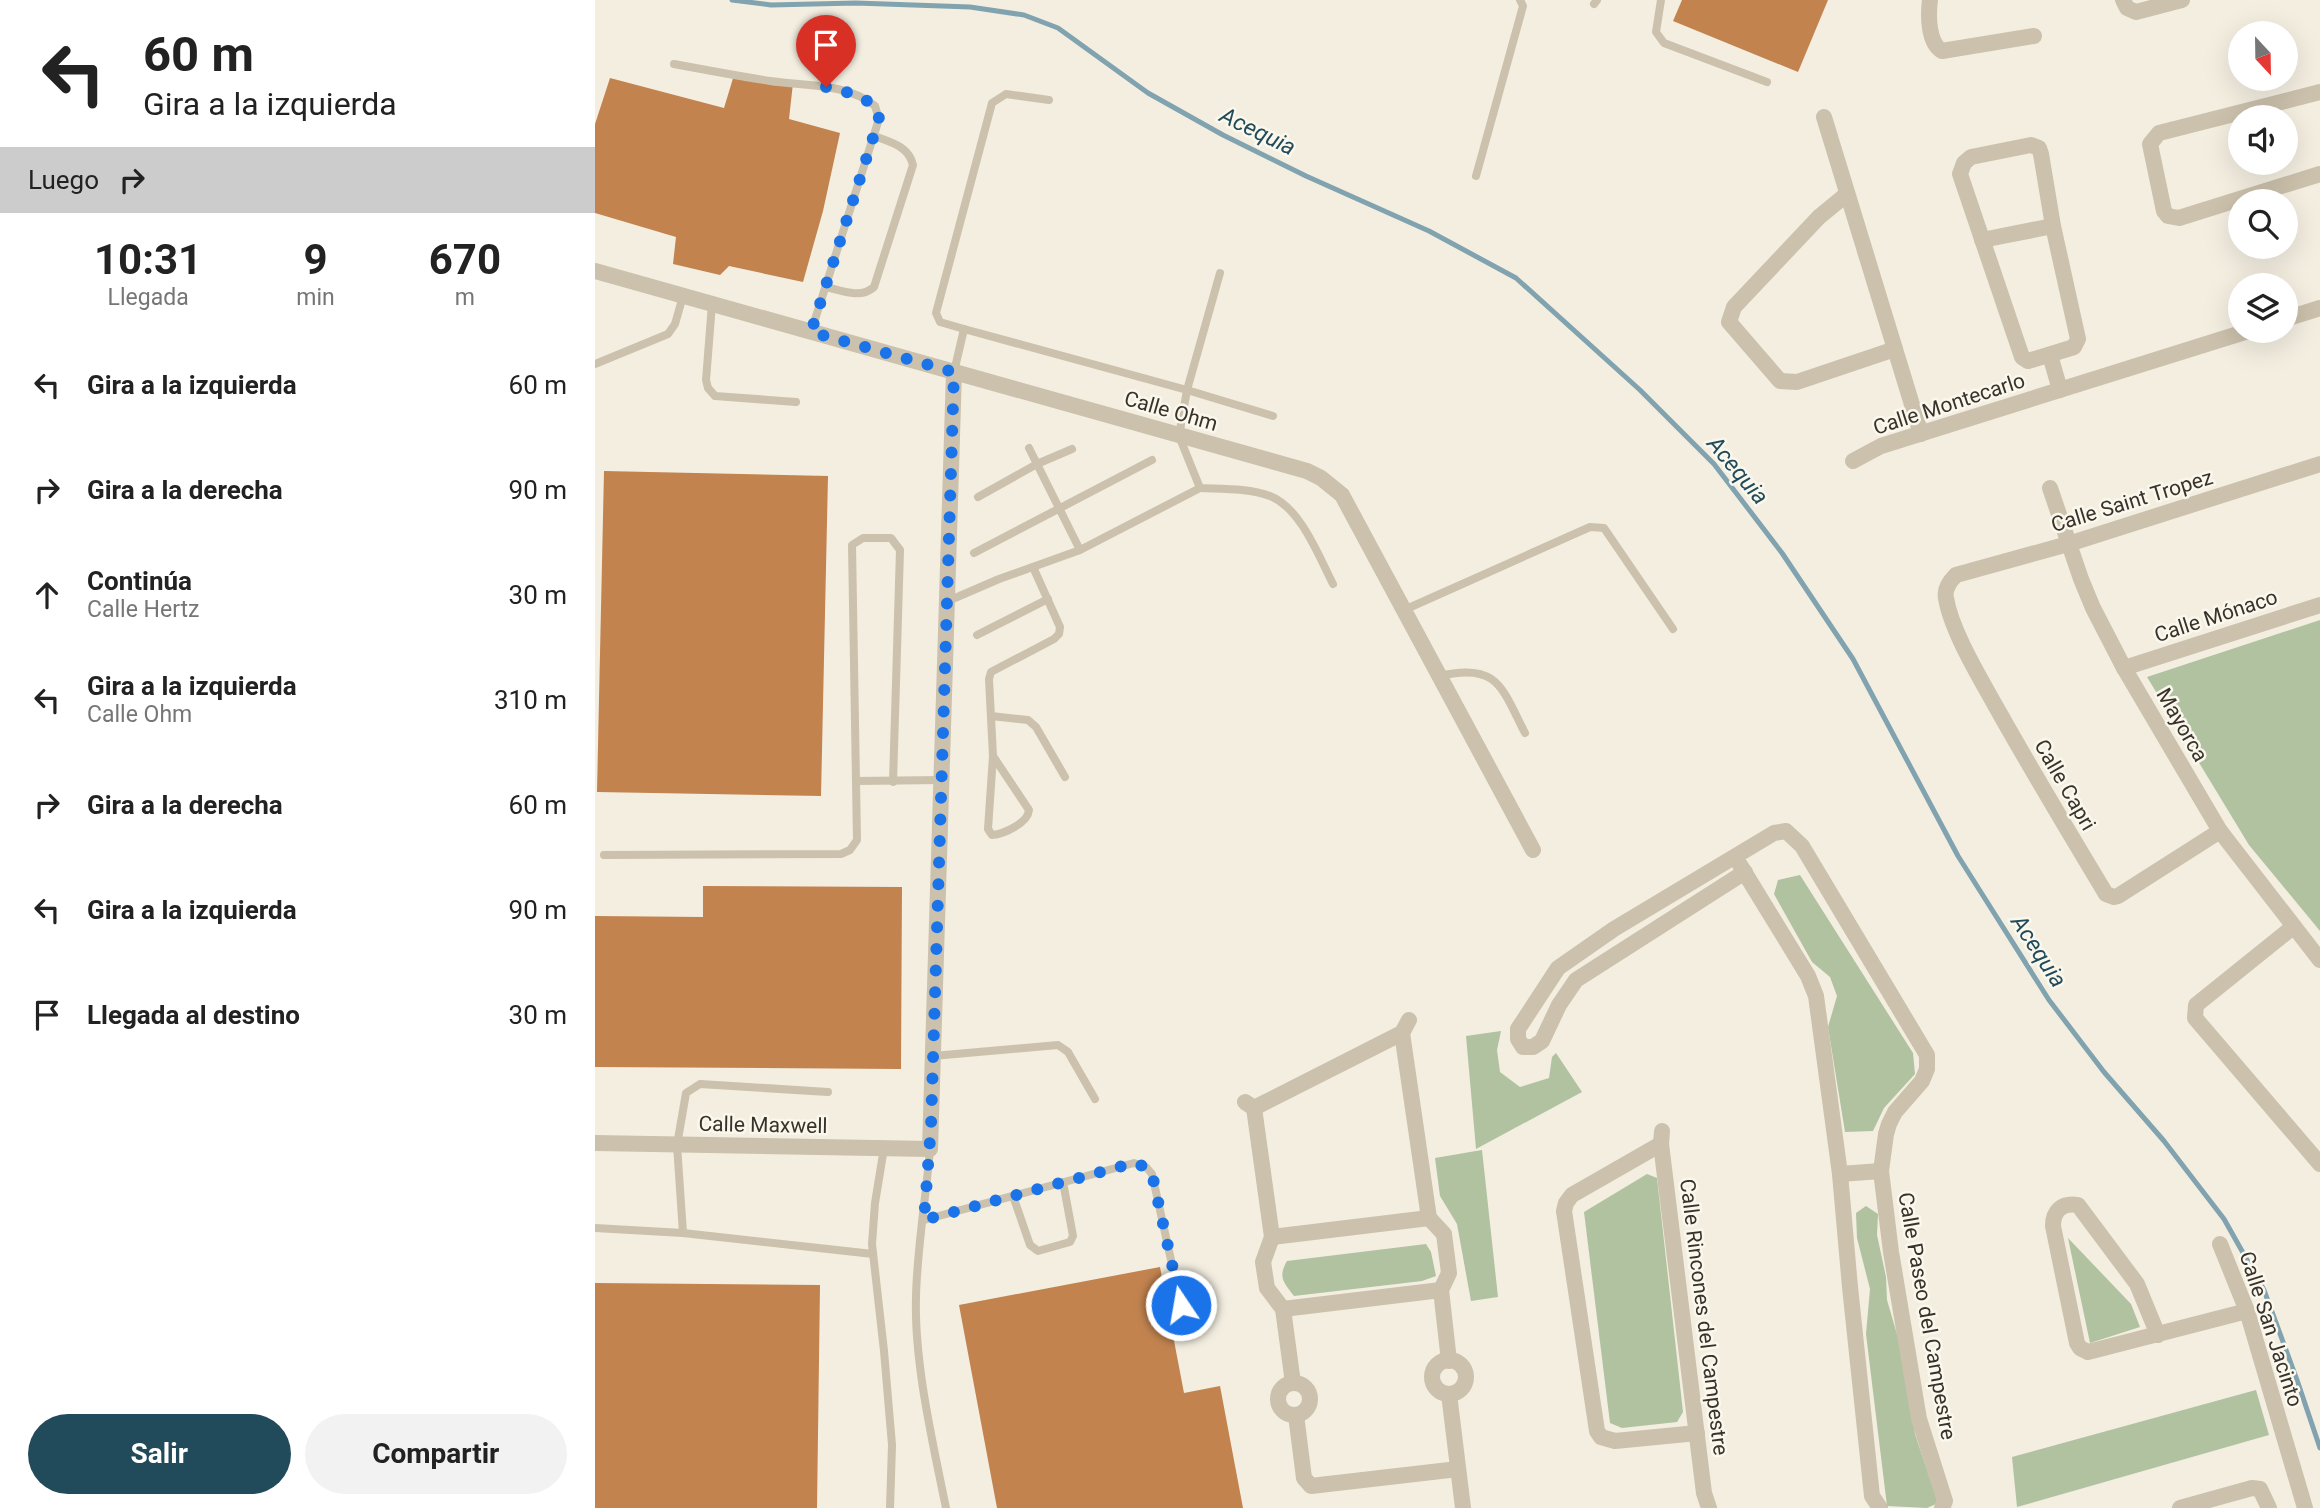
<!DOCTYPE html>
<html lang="es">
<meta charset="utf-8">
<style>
:root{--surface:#fff;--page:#f2f2f2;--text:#222;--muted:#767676;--accent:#214a5a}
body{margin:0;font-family:Roboto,sans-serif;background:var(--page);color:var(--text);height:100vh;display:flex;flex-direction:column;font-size:26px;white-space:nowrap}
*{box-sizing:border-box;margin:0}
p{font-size:23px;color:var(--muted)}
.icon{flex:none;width:38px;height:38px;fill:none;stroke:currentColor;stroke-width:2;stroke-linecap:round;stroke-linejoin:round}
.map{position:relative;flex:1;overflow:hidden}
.sheet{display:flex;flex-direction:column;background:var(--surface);width:595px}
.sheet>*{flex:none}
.hud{background:#fff;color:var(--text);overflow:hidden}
.needle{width:46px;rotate:158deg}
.tools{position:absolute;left:1633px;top:21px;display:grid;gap:14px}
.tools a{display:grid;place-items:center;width:70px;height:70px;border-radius:50%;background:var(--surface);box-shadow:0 7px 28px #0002;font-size:35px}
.pin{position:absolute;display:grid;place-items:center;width:60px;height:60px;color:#fff;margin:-72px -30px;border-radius:50% 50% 50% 0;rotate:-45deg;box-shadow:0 0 7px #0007}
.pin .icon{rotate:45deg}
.me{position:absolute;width:77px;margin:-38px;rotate:348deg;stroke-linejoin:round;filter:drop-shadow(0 0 5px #0008)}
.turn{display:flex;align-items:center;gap:24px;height:147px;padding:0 28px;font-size:32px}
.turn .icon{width:91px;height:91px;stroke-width:2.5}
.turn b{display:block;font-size:49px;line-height:60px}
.then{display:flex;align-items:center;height:66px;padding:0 28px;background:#0003;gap:14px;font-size:26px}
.eta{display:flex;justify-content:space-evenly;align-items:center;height:119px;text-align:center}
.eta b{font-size:42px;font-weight:700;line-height:49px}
.action{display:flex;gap:14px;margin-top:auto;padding:14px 28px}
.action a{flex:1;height:80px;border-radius:42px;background:var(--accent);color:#fff;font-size:28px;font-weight:700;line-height:80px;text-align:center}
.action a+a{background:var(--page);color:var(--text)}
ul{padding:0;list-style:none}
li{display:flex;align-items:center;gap:21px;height:105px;padding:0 28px}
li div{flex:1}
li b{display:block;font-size:26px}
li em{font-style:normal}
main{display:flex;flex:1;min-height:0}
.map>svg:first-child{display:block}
.green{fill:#b0c2a0}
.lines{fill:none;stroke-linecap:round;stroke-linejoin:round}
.stream{stroke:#80a3af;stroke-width:5}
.building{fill:#c2834f}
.service{stroke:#cbc1ac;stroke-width:8}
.minor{stroke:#cbc1ac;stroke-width:16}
.route{stroke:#1a73e8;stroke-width:12;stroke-dasharray:0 21.6}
.labels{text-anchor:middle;stroke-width:5;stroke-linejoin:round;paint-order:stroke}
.street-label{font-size:21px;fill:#39322b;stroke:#faf7ed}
.water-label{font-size:23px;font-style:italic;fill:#214a5a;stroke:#faf7ed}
</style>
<main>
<section class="sheet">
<div class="hud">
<div class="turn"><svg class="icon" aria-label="left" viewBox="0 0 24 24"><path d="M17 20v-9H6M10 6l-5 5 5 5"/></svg><div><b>60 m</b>Gira a la izquierda</div></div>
<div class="then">Luego<svg class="icon" aria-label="right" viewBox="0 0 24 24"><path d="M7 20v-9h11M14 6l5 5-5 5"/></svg></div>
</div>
<div class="eta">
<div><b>10:31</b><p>Llegada</p></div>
<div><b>9</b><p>min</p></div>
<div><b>670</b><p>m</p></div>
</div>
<ul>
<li><svg class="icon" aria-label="left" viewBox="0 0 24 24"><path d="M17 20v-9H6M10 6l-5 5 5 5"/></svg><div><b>Gira a la izquierda</b></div><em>60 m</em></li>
<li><svg class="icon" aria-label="right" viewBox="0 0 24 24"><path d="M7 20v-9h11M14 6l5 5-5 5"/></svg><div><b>Gira a la derecha</b></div><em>90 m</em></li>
<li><svg class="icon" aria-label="ahead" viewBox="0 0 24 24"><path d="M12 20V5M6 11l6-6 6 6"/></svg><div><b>Continúa</b><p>Calle Hertz</p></div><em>30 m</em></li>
<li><svg class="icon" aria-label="left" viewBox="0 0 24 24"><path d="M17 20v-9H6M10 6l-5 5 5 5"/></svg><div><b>Gira a la izquierda</b><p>Calle Ohm</p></div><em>310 m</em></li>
<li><svg class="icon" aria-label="right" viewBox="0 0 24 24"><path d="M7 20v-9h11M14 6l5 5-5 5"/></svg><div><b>Gira a la derecha</b></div><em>60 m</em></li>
<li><svg class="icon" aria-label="left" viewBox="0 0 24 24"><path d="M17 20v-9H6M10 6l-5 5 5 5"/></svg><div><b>Gira a la izquierda</b></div><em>90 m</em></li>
<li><svg class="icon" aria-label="arrive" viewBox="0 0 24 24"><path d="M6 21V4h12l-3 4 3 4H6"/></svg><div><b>Llegada al destino</b></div><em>30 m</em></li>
</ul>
<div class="action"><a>Salir</a><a>Compartir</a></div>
</section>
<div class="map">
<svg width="1725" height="1508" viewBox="0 0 1725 1508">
<rect width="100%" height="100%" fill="#f3eee0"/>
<g class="green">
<polygon points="1725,620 1725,931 1654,845 1552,677"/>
<polygon points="1205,875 1318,1053 1320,1074 1289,1108 1278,1131 1250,1132 1233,1027 1242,996 1235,977 1217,962 1179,894 1183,880"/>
<polygon points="906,1031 902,1050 905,1072 925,1087 954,1078 957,1057 961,1053 987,1092 881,1149 871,1036"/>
<polygon points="887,1150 903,1297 876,1301 862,1224 845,1196 840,1158"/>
<polygon points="1052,1174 1062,1178 1088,1412 1082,1422 1027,1428 1015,1423 989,1212"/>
<polygon points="1271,1206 1283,1214 1282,1235 1291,1277 1292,1300 1306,1348 1320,1434 1343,1503 1332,1508 1292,1506 1271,1334 1275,1289 1262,1238 1261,1213"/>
<polygon points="1473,1238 1536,1304 1545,1327 1495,1343"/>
<path d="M831 1244 836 1252 841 1276 827 1281 699 1296C688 1282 683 1277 692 1261Z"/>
<polygon points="1661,1390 1674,1435 1422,1507 1417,1457"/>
</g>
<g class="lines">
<polyline class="stream" points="137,0 176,5 261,3 375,7 429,15 463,28 553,93 628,135 711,176 834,231 921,278 1045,390 1119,464 1187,553 1258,659 1363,856 1454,1000 1509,1072 1569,1141 1629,1219 1669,1290 1702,1380 1725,1448"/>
</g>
<g class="building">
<polygon points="1087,0 1233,0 1203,72 1078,21"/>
<polygon points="139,75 198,83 194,119 245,133 228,211 208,282 134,266 125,275 78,264 81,237 0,213 0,124 15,78 129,108"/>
<polygon points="9,471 233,476 226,796 2,792"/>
<polygon points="108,886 307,887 306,1069 0,1067 0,916 108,917"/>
<polygon points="565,1267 589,1393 625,1386 648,1508 402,1508 364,1305"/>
<polygon points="0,1283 225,1285 222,1508 0,1508"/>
</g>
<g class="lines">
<g class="service">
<polyline points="1066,0 1061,32 1069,43 1172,82"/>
<polyline points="999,4 1002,0"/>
<path d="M79 64C111 70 143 76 175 81 208 86 253 83 280 106L284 119 216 332"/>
<polyline points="881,176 928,6 925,0"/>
<path d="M231 287C247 291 266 299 279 287L318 165C314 146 295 142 279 136"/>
<polyline points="117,304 111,380 113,388 120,396 201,402"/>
<polyline points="369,329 345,322 341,313 397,103 411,94 454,100"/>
<polyline points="0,364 73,334 80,324 88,296"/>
<polyline points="359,372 369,329 592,390 625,273"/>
<path d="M678 416 592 390 584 436 605 488C627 489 654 488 675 496 706 508 724 557 738 584"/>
<polyline points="434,448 485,550"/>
<polyline points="383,497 442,464 477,449"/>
<polyline points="379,553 557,460"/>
<polyline points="353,601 404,579 485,550 605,488"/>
<polyline points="809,610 995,527 1009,528 1078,629"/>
<polyline points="382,635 453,599"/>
<path d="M844 676C903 662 907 688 930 733"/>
<polyline points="396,716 433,720 441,727 470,777"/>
<path d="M398 756 434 810C433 823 409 834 397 835L393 829 398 756 394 679 396 672 459 639 464 634 465 627 438 567"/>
<polyline points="261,781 257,545 268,538 296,538 305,550 298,782"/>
<polyline points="9,855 246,854 255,850 262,840 261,781 347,780"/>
<polyline points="338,1056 463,1045 473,1052 500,1099"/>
<polyline points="233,1092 105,1084 91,1093 82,1145 88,1233 278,1254"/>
<polyline points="289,1148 280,1203 277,1244 289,1351 297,1445 295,1508"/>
<path d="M335 1149C331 1198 322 1248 321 1297 319 1363 338 1444 351 1508"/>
<polyline points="418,1196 435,1245 443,1251 475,1242 478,1236 468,1182"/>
<polyline points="329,1220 539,1163 551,1167 557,1174 586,1305"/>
<polyline points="0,1228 88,1233"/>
</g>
<g class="minor">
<path d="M1335 0C1333 15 1333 43 1347 51L1439 36"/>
<polyline points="1528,0 1532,8 1541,12 1587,0"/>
<polyline points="1725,92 1564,133 1555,144 1569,211 1573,216 1584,218 1725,174"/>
<polyline points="1229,117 1326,434"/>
<polygon points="1436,145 1444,148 1446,154 1458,226 1483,339 1479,347 1433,361 1427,357 1365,174 1369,163 1376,157"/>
<polyline points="1252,194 1224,217 1139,307 1134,322 1185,381 1202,382 1300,349"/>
<polyline points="1387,240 1458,226"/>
<polyline points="0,271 712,471 726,478 747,495 938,850"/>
<polyline points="1690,319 1725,308"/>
<polyline points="1455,355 1465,390"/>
<polyline points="1258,461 1286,446 1653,331"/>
<polyline points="1455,488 1486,579 1498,608 1529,668 1625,831 1725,960"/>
<polyline points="1529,668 1725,605"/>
<path d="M1625 831 1523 896 1519 897 1511 894C1473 831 1436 769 1400 705 1384 676 1356 630 1351 598 1349 589 1355 581 1361 575L1473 544 1725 464"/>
<polyline points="1145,865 1213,976 1221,996 1245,1174 1255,1287 1277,1496 1285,1508"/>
<polyline points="1150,872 981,980 964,1005 947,1041 938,1047 928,1047 923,1039 923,1029 963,968 1019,929 1179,833 1191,831 1207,846 1332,1055 1332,1069 1327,1081 1300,1112 1294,1124 1291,1134 1286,1171 1296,1252 1324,1419 1350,1501 1347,1508"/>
<polyline points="1698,927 1601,1005 1600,1018 1725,1164"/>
<polyline points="807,1033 834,1218 849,1234 854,1273 846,1290 854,1361"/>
<polyline points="650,1102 659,1108 807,1033 814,1020"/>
<polyline points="659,1108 677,1237 668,1262 672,1288 688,1309 698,1383"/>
<polyline points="1067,1131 1066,1144 1109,1493 1114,1508"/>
<polyline points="0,1143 335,1149 359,372"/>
<polyline points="1066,1144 977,1195 971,1203 969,1211 1002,1431 1006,1437 1020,1441 1102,1433"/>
<polyline points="1245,1174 1286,1171"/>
<polyline points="677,1237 834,1218"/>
<polyline points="1625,1244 1652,1311 1710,1508"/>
<polyline points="688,1309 846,1290"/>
<path d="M1563 1335 1542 1284 1483 1205C1467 1202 1458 1211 1458 1226L1482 1343 1485 1348 1493 1352 1652 1311"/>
<circle cx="854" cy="1377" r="17"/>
<circle cx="699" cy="1399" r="16"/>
<polyline points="854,1394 868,1508"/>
<polyline points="701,1415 709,1478 716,1486 863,1469"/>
<polyline points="1585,1508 1657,1488 1665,1489 1674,1508"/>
</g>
</g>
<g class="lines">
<path class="route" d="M231 87C250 92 281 96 284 119L216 332 359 372 336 1126 329 1220 539 1163 551 1167 557 1174 586 1305"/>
</g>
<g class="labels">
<g class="street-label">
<text transform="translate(1354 404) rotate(-18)" y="7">Calle Montecarlo</text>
<text transform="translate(576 411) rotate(16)" y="7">Calle Ohm</text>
<text transform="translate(1537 501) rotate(-17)" y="7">Calle Saint Tropez</text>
<text transform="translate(1621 616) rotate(-18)" y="7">Calle Mónaco</text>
<text transform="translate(1587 725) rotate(60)" y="7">Mayorca</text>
<text transform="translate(1470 785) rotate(60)" y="7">Calle Capri</text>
<text transform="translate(168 1125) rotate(1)" y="7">Calle Maxwell</text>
<text transform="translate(1332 1316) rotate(80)" y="7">Calle Paseo del Campestre</text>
<text transform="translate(1109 1317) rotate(83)" y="7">Calle Rincones del Campestre</text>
<text transform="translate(1676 1329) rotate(72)" y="7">Calle San Jacinto</text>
</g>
<g class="water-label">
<text transform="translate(663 131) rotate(26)" y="8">Acequia</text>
<text transform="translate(1143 470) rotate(50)" y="8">Acequia</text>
<text transform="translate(1444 951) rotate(57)" y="8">Acequia</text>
</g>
</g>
</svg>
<div class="tools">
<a><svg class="needle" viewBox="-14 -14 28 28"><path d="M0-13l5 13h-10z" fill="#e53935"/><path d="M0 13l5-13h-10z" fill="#767676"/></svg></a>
<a><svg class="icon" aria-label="sound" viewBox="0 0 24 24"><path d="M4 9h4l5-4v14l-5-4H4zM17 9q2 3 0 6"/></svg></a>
<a><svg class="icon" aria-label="search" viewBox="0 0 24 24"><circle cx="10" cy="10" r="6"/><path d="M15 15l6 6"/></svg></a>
<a><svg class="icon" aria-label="layers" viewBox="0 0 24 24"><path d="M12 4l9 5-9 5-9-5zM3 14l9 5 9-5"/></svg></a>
</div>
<div class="pin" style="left:231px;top:87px;background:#d93025"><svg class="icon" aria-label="arrive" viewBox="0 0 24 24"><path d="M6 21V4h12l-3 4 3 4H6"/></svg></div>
<svg class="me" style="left:586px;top:1305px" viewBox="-20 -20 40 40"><circle r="17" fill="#1a73e8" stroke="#fff" stroke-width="3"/><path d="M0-11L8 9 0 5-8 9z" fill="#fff"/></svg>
</div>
</main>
